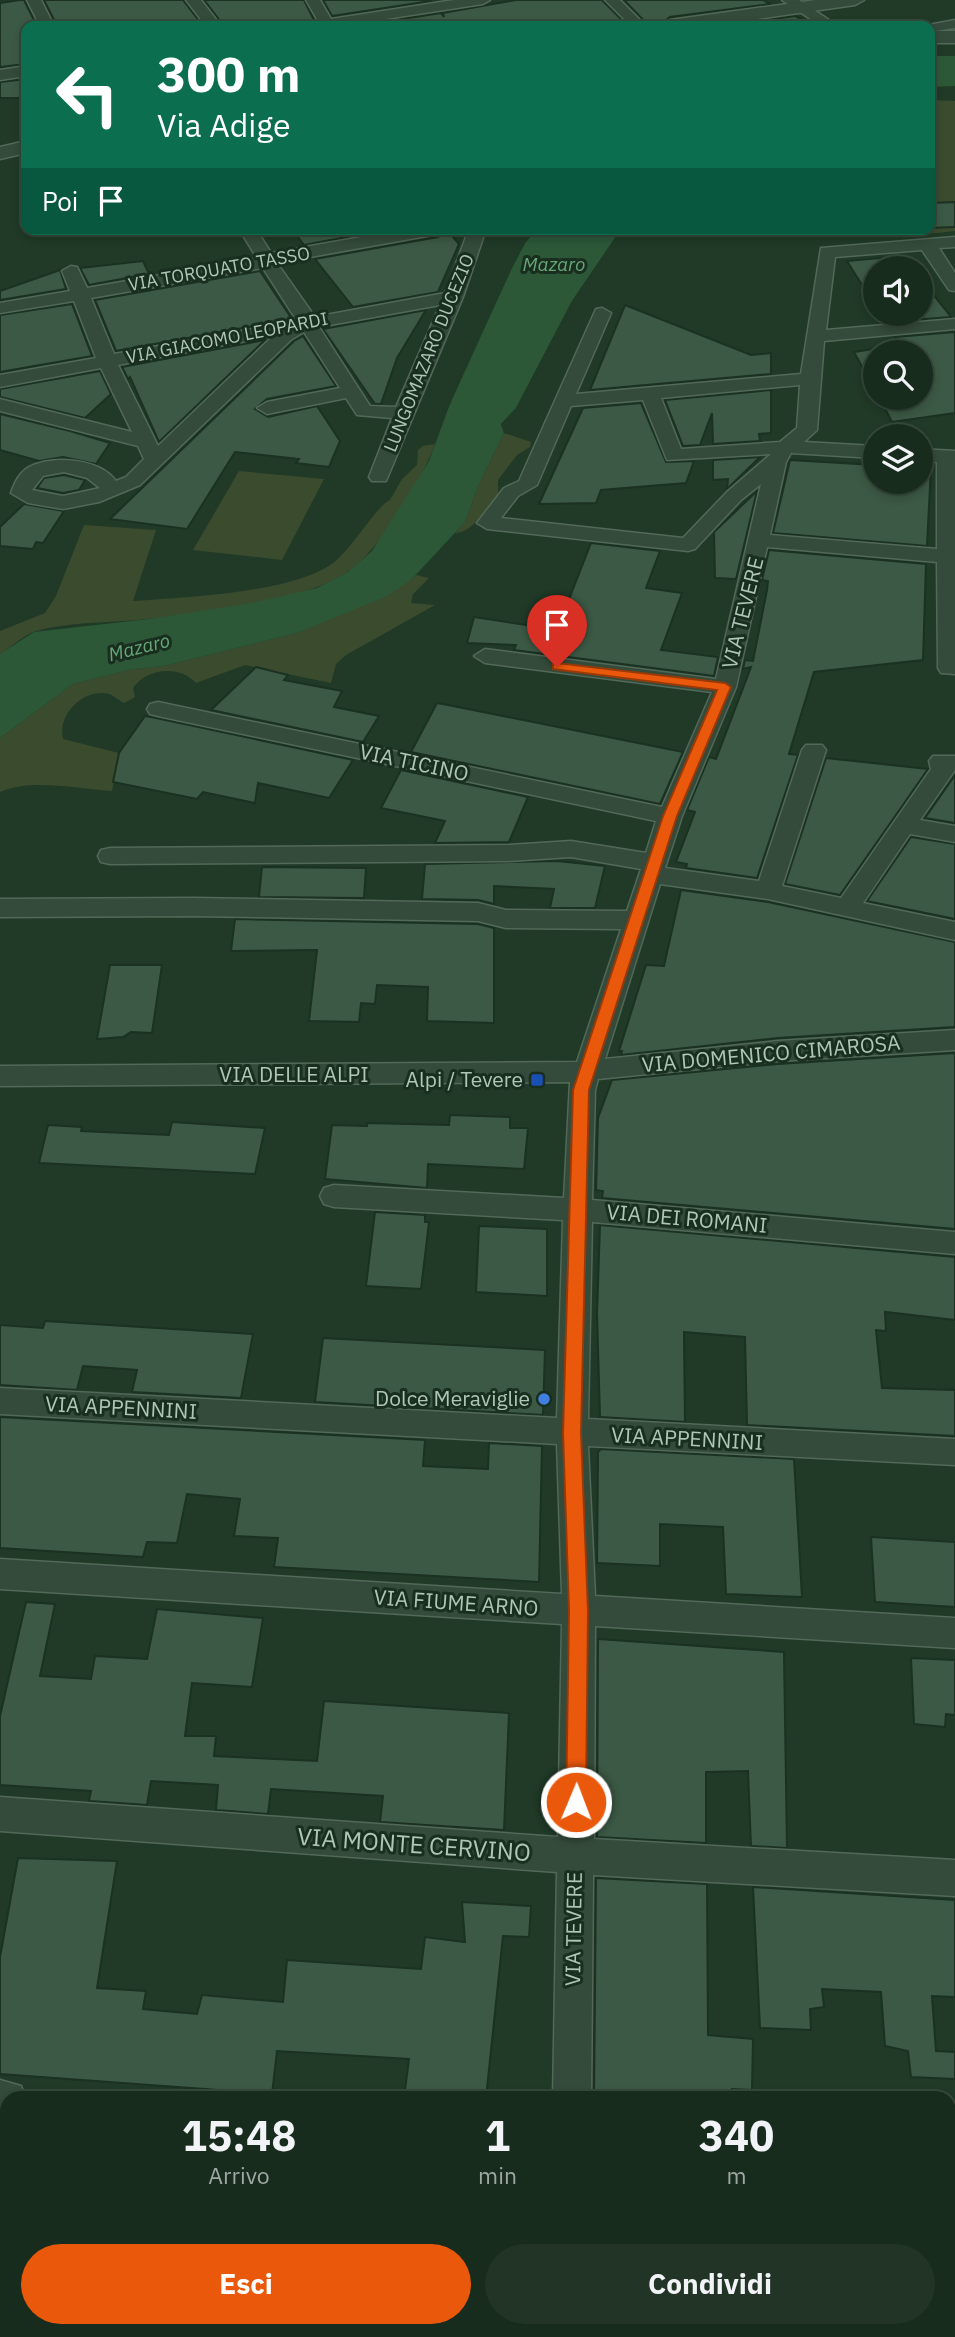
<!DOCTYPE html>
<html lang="it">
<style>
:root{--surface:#182c1d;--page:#213426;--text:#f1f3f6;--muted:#9fa7a4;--line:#36483b;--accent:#ea580c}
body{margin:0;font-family:"IBM Plex Sans",sans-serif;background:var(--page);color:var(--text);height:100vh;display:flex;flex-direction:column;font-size:26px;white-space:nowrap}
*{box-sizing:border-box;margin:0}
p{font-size:23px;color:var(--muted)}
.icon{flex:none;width:38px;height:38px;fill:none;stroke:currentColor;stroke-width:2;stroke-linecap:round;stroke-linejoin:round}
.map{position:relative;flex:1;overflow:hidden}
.drawer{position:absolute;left:0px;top:2091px;width:956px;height:247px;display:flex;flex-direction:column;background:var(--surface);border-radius:21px 21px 0 0;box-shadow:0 4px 10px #0003,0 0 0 2px var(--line)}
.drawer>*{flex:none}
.banner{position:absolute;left:21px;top:21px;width:914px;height:214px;border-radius:14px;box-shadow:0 4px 10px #0003,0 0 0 2px var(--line);background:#0b6e4f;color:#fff;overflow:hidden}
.tools{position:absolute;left:863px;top:256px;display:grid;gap:14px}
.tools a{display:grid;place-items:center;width:70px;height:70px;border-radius:50%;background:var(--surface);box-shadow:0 4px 10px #0003,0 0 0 2px var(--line);font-size:35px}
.pin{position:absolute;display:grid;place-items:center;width:60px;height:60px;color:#fff;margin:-72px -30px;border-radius:50% 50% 50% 0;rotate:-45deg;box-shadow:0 0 7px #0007}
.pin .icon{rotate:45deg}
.me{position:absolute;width:77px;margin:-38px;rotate:1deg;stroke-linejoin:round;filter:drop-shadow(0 0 5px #0008)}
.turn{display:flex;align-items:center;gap:24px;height:147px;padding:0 21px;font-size:32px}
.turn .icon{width:91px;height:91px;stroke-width:2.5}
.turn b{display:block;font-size:49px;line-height:60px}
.then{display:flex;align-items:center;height:66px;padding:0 21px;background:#0003;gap:14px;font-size:26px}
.eta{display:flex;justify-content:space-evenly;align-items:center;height:119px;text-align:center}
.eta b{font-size:42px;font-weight:800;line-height:49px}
.cta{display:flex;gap:14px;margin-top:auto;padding:14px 21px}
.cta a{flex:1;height:80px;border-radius:42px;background:var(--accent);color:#fff;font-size:28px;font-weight:800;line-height:80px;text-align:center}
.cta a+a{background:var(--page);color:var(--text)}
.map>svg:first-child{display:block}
.green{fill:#3b4b2e}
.water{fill:#2c5838}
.pier{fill:#203a27}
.building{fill:#3c5945;stroke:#1b3121;stroke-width:2}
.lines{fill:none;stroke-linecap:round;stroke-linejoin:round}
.minor-casing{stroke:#526858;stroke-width:3}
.tertiary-casing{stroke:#526858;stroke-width:3}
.minor{fill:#344a3a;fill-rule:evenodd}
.tertiary{fill:#344a3a;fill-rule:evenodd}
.route{fill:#ea580c;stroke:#983908;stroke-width:2}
.transit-dot{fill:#1a4fb4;stroke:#192e1f;stroke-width:2.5}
.shop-dot{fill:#3f7fe0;stroke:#192e1f;stroke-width:2.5}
.labels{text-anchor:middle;stroke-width:6;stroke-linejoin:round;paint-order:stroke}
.far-street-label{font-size:18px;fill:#afc6b6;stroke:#192e1f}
.far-water-label{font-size:19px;font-style:italic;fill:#66a778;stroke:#192e1f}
.street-label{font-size:21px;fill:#afc6b6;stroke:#192e1f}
.poi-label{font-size:21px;fill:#afc6b6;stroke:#192e1f;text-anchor:end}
.near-street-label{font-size:24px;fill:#afc6b6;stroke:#192e1f}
</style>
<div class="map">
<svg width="955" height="2337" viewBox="0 0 955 2337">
<rect width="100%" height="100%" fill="#203a27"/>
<g class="green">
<polygon points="929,100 955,101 955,231 927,234 925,229 929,229"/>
<path d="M504 433 531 442 530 447 517 455 498 480V497C483 509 475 532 455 533L465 522 478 486Z"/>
<path d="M435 444C422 480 380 549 349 571 306 602 192 615 137 620 104 623 68 622 36 631 24 635 11 647 0 654V631L45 613 56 596 84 525 156 530 133 601C185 597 293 593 333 563 352 549 377 505 390 500L402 479 417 465 418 450 423 446Z"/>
<polygon points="239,471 324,479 282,560 193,550"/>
<path d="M416 575 429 578 413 594 411 603 435 605 346 655 336 664 331 683 245 665 196 683C180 665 147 668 133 688L135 697 124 703C120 701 113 695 109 694 85 688 57 713 63 739L119 753 112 791C77 789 32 778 0 792V738L73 684 133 669 164 666 297 633 411 580Z"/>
</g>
<g class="water">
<polygon points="929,56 955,56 955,86 929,87"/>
<polygon points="537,229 621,229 572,301 516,408 501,424 504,433 478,486 465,522 411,580 387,596 297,633 164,666 133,669 73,684 0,738 0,654 34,632 149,619 252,603 317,588 348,572 372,551 429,461 457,385 511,270 525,243"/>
</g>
<g class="pier">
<polygon points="532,229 537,229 525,243 511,270 446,413 443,413 507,269"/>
<polygon points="621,229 625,229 575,302 519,410 505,425 507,434 504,433 501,424 516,408 572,301"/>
</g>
<g class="building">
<polygon points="20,0 24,0 37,26 26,26 26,64 0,67 0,3"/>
<polygon points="44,0 183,0 203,26 57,26"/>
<polygon points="204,0 304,0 314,20 304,26 224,26"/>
<polygon points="323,0 430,0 431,1 332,16"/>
<polygon points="516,0 602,0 628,26 356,26 441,13 444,17 443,13"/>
<polygon points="624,0 763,0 770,4 670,17 659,26 649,26"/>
<polygon points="795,16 816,26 725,26"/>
<polygon points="26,79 26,98 0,98 0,82"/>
<polygon points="955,202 955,227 929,228 929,203"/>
<polygon points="292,229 390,229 304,245"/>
<polygon points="448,231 459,244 438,292 353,307 315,259 438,237"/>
<polygon points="903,256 912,268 875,268 875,306 847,261"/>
<polygon points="143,261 149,274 89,285 80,268"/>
<polygon points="60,270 66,289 0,300 0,291"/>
<polygon points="260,271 292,319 116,351 95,300"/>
<polygon points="920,278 951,317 886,322 880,313 920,313"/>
<polygon points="72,304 92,356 0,372 0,315"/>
<polygon points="625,305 751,355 771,353 771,374 590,390"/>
<polygon points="426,310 397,358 381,404 375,404 323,329"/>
<polygon points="955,332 955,413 892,422 879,397 920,397 920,352 875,352 875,390 854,352 900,345 895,337"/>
<polygon points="303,336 336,386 267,399 255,409 268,417 317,406 340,441 329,467 296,463 299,459 235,452 187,529 110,519 294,341"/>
<polygon points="265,340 159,442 130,377 128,379 122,367"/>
<polygon points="100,371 111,394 85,418 0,397 0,389"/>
<polygon points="771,390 771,433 759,434 760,441 713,444 712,413 700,445 683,446 665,400"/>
<polygon points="641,403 666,462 694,461 686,483 601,490 596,503 539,504 583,408"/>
<polygon points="0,414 70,431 110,443 96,464 63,457 39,461 0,450"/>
<polygon points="760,457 727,489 728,479 713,480 713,460"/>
<polygon points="790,460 875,465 875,481 920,481 920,467 931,467 927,546 773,533"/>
<polygon points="64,475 85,480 79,490 63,493 37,488 44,478"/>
<polygon points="757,491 736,579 715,578 714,532"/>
<polygon points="24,504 64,511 43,543 36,542 33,549 0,546 0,527"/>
<polygon points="591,543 660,551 646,588 682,593 661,650 718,657 714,676 514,650 516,645 467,643 474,617 539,627 543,615 562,617"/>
<polygon points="769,550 926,564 923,660 814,672 789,754 798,755 757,878 686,868 687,864 676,862 695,812 687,810 709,757 716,759 751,667 743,669 745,660 753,661 767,590 768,581 762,580"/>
<polygon points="256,667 288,675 284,680 342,691 334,707 379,716 363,742 211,710"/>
<polygon points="437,703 448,705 683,752 660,804 411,752"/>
<polygon points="145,716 156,718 353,760 329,798 258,783 255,803 203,792 197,799 113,782 119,753"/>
<polygon points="826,758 928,769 840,895 785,884"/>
<polygon points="401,770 528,797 509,842 435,843 445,821 381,808"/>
<polygon points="955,775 955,823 925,818"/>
<polygon points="911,837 955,844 955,919 867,901"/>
<polygon points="557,861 605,866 595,908 550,908 554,889 494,886 494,904 478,900 422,899 425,864"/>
<polygon points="262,867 366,868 364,898 259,897"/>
<polygon points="681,890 768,902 955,942 955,1027 778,1038 621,1055 622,1051 619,1051 646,965 664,966"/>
<polygon points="235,919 478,924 494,928 494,1023 427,1021 428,987 377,985 375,1004 361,1003 359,1022 309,1021 317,950 231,951"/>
<polygon points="110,965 162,965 152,1033 131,1032 123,1037 97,1039"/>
<polygon points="955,1053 955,1229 602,1198 603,1191 596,1190 598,1118 612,1080 778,1064"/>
<polygon points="450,1115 510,1117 510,1128 528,1128 524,1169 428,1164 427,1188 325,1179 332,1125 367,1126 367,1123 449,1125"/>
<polygon points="172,1122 265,1128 255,1174 39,1163 48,1125 82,1127 81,1131 169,1135"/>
<polygon points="375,1212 425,1215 425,1222 429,1222 421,1289 366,1286"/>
<polygon points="600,1225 955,1257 955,1320 885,1312 886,1331 876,1330 882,1388 955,1390 955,1436 747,1425 745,1337 684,1332 685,1422 600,1417 597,1313"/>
<polygon points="479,1226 547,1229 547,1296 476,1292"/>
<polygon points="45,1321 253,1334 241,1398 132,1392 137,1370 83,1366 77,1390 0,1385 0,1325 43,1328"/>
<polygon points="323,1338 545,1350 543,1415 315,1402"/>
<polygon points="0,1417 425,1440 423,1466 488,1469 489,1443 542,1446 539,1582 274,1567 278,1538 234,1536 240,1499 187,1494 177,1543 147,1542 143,1557 0,1548"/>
<polygon points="601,1449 794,1459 802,1597 726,1594 723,1527 660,1524 660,1566 597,1563 598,1452"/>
<polygon points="871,1537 955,1542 955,1607 875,1602"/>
<polygon points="26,1602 55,1604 40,1676 91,1679 95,1656 147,1659 157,1609 263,1618 252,1687 192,1683 185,1736 216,1736 214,1756 317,1761 324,1701 509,1713 504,1830 380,1822 383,1796 271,1789 268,1814 216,1810 218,1785 151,1781 147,1805 89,1801 91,1791 0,1785 0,1716"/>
<polygon points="598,1639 784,1652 787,1848 751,1846 748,1771 706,1772 706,1843 597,1837"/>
<polygon points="911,1658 955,1660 955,1715 946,1714 945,1727 914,1724"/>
<polygon points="18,1858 117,1861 97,1988 146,1991 143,2009 197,2014 202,1995 283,2002 287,1960 421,1969 425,1937 465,1942 462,1902 531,1906 529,1937 503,1936 486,2098 404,2098 409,2059 277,2051 272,2094 0,2074 0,1957"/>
<polygon points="596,1878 707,1884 708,2035 753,2039 752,2090 732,2089 732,2098 594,2098"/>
<polygon points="753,1887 955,1900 955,1997 932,1996 936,2051 955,2052 955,2079 911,2077 908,2051 885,2046 881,1992 822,1989 824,2007 810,2009 811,2030 760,2028"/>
</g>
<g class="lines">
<defs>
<g id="minor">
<polygon points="27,0 41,0 54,26 40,26"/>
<polygon points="186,0 201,0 221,26 206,26"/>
<polygon points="306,0 320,0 331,19 454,0 490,0 483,4 340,26 306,26 318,21"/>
<polygon points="605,0 620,0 646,26 631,26"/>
<polygon points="782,0 799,0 838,26 821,26"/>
<polygon points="955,20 955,28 929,32 929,26 923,26"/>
<polygon points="26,66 26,76 0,80 0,70"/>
<path d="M239 229H256L271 253 407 229H446L438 234 277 263 315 317 445 293 469 229H486L463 297 386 481H372L369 477 392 418 357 415 346 398 267 414 257 408 267 402 340 388 304 332 292 339 140 485 99 502 63 509 28 503 11 493C15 482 19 473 29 467 53 455 99 458 116 481L126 477 144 459 138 446 0 411V399L132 432 101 368 0 387V375L96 358 74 301 0 313V303L70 291 62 271 71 266 77 267 87 288 257 258ZM263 268 297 321 114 354 91 298ZM440 305 396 407 370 406 319 327ZM273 336 158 446 118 365ZM64 472 87 478 100 488 63 496 32 490 43 476Z"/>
<path d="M955 237V247L939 248 955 273V291L949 290 922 250 835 257 826 330 955 319V329L824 341 817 430 804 442 875 446V458L791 453 786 462 770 535 937 549V462L920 461V449L955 451V674L941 673 938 668 937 562 767 547 736 687 682 816 665 868 759 881 802 750 806 745H822L826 750 782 886 841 898 931 769 929 761 933 756H955V770L920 820 955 826V842L910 834 863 903 955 922V940L768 899 660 884 605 1059 778 1041 955 1030V1050L778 1061 598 1079 595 1090 592 1200 955 1232V1254L592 1222 588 1419 955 1439V1465L588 1446 595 1596 955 1618V1648L595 1626 594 1839 955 1860V1896L593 1875 591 2098H553L557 1872 0 1831V1797L558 1837 562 1624 0 1589V1559L562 1594 557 1444 0 1414V1388L557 1418 563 1220 334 1207 324 1204 320 1196 324 1188 334 1185 564 1198 570 1082 0 1086V1066L577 1062 621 929 506 928 478 921 193 916 0 917V899L193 898 478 903 506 910 627 911 641 869 571 857 509 861 110 864 101 862 98 856 101 850 110 848 509 845 571 841 646 853 656 821 158 716 150 714 147 709 150 704 158 702 662 807 712 692 485 663 474 656 485 649 716 679 761 484 741 500 695 549 688 551 487 529 477 523 504 488 519 481 596 309 602 308 611 313 576 394 801 374 821 248ZM800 385 797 428 780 442 681 449 661 398ZM643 400 667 460 771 454 727 492 683 538 501 518 518 496 537 485 571 406Z"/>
<polygon points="0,2080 21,2086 26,2098 7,2098 7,2119 0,2118"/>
<polygon points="548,2331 590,2331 589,2337 547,2337"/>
</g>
<g id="tertiary">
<polygon points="816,0 864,0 855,5 708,26 661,26 670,20"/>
<rect x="929" y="31" width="26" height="12"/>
<polygon points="26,141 26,153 0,159 0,147"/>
</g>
</defs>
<use href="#minor" class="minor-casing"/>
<use href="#tertiary" class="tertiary-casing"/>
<use href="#minor" class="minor"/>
<use href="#tertiary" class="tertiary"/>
</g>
<polygon class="route" points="557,663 725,683 731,687 677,816 589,1090 581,1433 588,1611 586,1802 583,1809 576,1811 569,1809 566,1802 569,1611 563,1433 573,1090 663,816 717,690 553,669 553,664"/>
<rect class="transit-dot" x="530" y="1073" width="14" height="14" rx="3.5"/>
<circle class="shop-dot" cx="544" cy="1399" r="7"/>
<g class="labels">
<g class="far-street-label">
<text transform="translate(219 269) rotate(-10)" y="6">VIA TORQUATO TASSO</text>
<text transform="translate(227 338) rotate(-11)" y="6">VIA GIACOMO LEOPARDI</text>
<text transform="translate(429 353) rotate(-68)" y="6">LUNGOMAZARO DUCEZIO</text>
</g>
<g class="far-water-label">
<text x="554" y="271">Mazaro</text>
<text transform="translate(139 647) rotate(-14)" y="7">Mazaro</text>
</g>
<g class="street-label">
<text transform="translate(743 613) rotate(-76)" y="7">VIA TEVERE</text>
<text transform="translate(414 763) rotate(12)" y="7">VIA TICINO</text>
<text transform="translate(771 1054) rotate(-5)" y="7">VIA DOMENICO CIMAROSA</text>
<text x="294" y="1082">VIA DELLE ALPI</text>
<text transform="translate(687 1219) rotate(5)" y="7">VIA DEI ROMANI</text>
<text transform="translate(121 1408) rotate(3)" y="7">VIA APPENNINI</text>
<text transform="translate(687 1439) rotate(3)" y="7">VIA APPENNINI</text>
<text transform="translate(456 1603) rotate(4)" y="7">VIA FIUME ARNO</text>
<text transform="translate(574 1929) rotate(-89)" y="7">VIA TEVERE</text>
</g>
<g class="poi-label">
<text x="523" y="1087">Alpi / Tevere</text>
<text x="530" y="1406">Dolce Meraviglie</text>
</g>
<g class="near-street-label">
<text transform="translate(414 1845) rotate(4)" y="8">VIA MONTE CERVINO</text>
</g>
</g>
</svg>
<div class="tools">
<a><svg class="icon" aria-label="sound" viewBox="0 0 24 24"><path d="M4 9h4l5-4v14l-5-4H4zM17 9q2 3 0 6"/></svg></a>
<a><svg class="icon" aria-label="search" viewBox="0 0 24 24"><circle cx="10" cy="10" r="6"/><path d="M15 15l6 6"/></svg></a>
<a><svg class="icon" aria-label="layers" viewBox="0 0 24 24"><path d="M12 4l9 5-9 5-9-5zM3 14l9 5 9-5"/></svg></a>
</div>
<div class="pin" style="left:557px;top:667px;background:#d93025"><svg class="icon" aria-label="arrive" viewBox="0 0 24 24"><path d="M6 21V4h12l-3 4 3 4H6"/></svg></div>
<svg class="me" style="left:576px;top:1802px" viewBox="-20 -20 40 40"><circle r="17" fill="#ea580c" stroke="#fff" stroke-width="3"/><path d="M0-11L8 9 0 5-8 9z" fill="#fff"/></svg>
<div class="banner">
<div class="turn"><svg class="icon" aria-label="left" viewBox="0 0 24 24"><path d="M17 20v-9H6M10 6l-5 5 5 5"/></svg><div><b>300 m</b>Via Adige</div></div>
<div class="then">Poi<svg class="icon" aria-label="arrive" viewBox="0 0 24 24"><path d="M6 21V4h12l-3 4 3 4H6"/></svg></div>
</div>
<section class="drawer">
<div class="eta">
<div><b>15:48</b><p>Arrivo</p></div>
<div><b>1</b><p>min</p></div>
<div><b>340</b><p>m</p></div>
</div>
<div class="cta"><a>Esci</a><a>Condividi</a></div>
</section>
</div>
